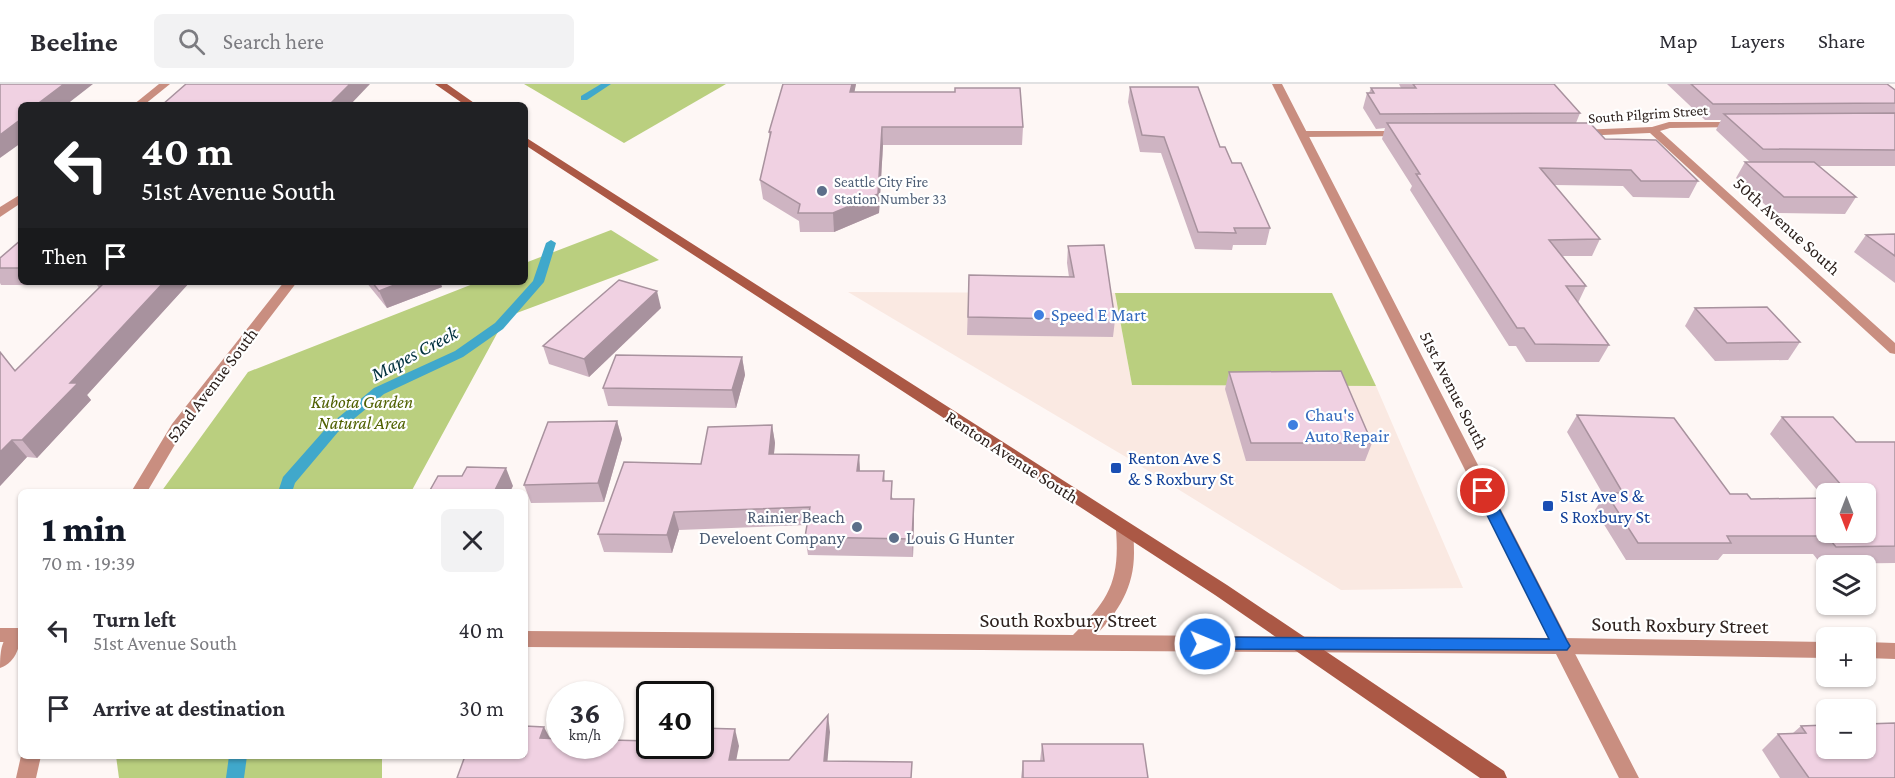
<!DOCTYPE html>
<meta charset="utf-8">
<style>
:root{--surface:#fff;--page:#f2f2f3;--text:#2b2b33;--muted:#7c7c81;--line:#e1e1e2;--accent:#111827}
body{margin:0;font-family:"Crimson Pro",serif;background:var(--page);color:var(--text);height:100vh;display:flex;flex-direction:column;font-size:22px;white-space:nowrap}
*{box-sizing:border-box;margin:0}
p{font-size:20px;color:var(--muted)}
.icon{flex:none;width:33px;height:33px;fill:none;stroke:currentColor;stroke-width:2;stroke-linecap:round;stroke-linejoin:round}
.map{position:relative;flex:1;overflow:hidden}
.sheet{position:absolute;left:18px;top:405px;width:510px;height:270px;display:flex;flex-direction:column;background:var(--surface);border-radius:9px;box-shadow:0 2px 4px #0004}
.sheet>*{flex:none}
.hud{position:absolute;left:18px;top:18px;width:510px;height:183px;border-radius:9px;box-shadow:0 2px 4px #0004;background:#202124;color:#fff;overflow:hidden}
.needle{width:39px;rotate:180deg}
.tools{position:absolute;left:1816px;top:399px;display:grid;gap:12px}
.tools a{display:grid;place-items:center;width:60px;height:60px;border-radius:9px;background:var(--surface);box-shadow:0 2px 4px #0004;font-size:30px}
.speed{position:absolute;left:546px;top:597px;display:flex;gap:12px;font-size:30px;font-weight:700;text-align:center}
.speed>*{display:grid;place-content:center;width:78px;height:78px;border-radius:50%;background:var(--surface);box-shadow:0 2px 4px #0004;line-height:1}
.speed small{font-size:15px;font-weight:400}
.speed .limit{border:3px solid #111;border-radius:9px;background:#fff;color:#111}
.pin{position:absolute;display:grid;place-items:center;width:51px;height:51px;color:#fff;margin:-26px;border:3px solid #fff;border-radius:50%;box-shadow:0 2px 6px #0007}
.me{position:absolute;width:66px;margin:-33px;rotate:91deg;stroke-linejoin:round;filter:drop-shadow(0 0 4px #0008)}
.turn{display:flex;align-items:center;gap:21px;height:126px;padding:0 24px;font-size:27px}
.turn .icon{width:78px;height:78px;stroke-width:2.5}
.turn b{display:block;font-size:42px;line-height:51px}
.then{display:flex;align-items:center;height:57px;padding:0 24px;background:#0003;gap:12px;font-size:22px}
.round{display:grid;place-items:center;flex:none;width:63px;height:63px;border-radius:9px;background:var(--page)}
.head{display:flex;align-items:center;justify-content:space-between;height:102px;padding:0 24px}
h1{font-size:36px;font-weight:800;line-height:45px;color:var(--accent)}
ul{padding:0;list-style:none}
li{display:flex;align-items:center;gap:18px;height:78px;padding:0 24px}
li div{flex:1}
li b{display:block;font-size:22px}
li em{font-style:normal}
header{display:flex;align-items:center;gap:36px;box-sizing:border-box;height:84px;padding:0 30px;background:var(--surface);border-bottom:2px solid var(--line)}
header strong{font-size:28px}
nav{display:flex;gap:33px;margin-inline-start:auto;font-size:21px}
.search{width:420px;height:54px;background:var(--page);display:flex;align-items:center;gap:15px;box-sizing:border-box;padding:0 21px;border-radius:9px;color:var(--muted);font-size:22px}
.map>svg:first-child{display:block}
.built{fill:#fae9e2}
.forest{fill:#bacf7f}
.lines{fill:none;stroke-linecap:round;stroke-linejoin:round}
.stream{fill:#40a8cb;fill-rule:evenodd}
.minor{fill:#c98e80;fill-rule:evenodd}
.tertiary{fill:#c98e80;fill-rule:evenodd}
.secondary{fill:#ab5845;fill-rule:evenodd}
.wall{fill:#ceb4c2;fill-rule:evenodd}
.shaded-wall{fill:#a8929e}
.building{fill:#f0d1e2;stroke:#a8929e;stroke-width:1.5}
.route{fill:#1a73e8;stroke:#114b97;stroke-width:1.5}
.service-dot{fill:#5c6f8a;stroke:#fff;stroke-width:2}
.shop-dot{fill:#3f7fe0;stroke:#fff;stroke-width:2}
.transit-dot{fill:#1a4fb4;stroke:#fff;stroke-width:2}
.labels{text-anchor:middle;stroke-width:4.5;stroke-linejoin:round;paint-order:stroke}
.far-street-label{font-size:15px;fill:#2e221e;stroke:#fff}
.far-service-label{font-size:15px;fill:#4e5e75;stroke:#fff;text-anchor:start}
.street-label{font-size:18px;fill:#2e221e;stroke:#fff}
.shop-label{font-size:18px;fill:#366cbe;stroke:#fff;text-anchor:start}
.park-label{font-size:18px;font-style:italic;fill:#4f6000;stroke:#fff}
.transit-label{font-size:18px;fill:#164399;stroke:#fff;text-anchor:start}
.service-label{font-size:18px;fill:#4e5e75;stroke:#fff;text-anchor:end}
.water-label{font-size:20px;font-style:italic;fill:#00303e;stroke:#fff}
.near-street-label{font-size:21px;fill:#2e221e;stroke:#fff}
</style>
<header>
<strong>Beeline</strong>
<div class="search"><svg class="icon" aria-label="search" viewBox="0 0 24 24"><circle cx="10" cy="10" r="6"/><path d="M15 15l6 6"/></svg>Search here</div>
<nav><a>Map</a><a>Layers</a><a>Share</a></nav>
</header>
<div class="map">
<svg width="1895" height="694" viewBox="0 0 1895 694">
<rect width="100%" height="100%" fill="#fef7f5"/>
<polygon class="built" points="848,208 1115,209 1132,301 1376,302 1463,504 1341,506 1126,373"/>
<g class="forest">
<polygon points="524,0 726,0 624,59"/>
<polygon points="611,146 659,176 506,233 411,408 161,408 248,288 478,198 525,198 525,179"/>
<polygon points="1115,209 1332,209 1376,302 1132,301"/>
<polygon points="116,672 382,672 382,694 119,694"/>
</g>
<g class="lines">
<g class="stream">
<polygon points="601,0 611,0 587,16 581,16 581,12"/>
<polygon points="551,156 556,159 544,198 503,245 463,273 384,310 338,348 295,399 292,408 278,408 283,393 328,342 374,304 455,267 495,239 533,197 546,159"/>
<polygon points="229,672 247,672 244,694 226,694"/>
</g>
<g class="minor">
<polygon points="159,0 170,0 144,21 133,21"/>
<polygon points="1669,38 1741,38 1741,42 1737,43 1670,44 1660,47 1895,259 1895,270 1890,269 1650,49 1579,52 1574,49 1579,46 1652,43"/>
<polygon points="1402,47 1406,48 1406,52 1303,53 1298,50 1303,47"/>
<polygon points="21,110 21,119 0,133 0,123"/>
<polygon points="284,198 297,198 183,347 147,408 131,408 172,340"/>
<path d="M19 544H21C21 560 17 578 0 584 0 567 1 550 19 544Z"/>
<polygon points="1561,554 1827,558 1827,574 1561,570 1555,567 1552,562 1555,557"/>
<polygon points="1866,558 1895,559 1895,575 1866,574"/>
<polygon points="21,672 41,672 36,694 16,694"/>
</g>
<g class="tertiary">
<path d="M1272 0H1282L1639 694H1619L1556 570 525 563V547L1073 551C1109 516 1120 497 1116 446L1118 442H1130C1134 449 1134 460 1134 469 1134 503 1119 527 1096 551L1549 554Z"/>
<rect x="0" y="544" width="21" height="14"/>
</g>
<g class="secondary">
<polygon points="435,0 447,0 477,21 465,21"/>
<polygon points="525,53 1227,501 1504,687 1507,694 1480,694 1215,511 525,61"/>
</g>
</g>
<g class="wall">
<polygon points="856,0 854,8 1023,43 1022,61 883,61 879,129 834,148 800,148 799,137 763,115 760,96 770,55 769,48"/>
<polygon points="1399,0 1554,0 1580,29 1576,39 1605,55 1698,97 1689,114 1633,113 1623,102 1554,101 1600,155 1592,172 1563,172 1586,202 1578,219 1609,261 1599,278 1526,278 1516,262 1509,262 1410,106 1412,102 1382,55 1385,44 1376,45 1363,24 1367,9 1369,9 1371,4 1401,4"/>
<polygon points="1667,0 1887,0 1895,6 1895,82 1819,82 1856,113 1845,130 1774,129 1736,94 1745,78 1750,78 1716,46 1721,36 1705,36"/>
<polygon points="1130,3 1220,63 1232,79 1270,144 1266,161 1233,161 1232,166 1195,165 1161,69 1140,68 1128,18"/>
<polygon points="1895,150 1895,199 1854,168 1866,151"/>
<polygon points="21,156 21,198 190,198 87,311 91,316 37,374 27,373 0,402 0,268 15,286 99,204 97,201 1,201 0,199 0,174"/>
<polygon points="1068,162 1115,236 1113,253 967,251 969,191 1069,193 1067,179"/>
<polygon points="366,198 440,198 442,203 387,224"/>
<polygon points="661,224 589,293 549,280 543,262"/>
<polygon points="1695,224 1800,258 1788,276 1715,277 1685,242"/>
<polygon points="742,273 745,291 736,324 608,322 603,304"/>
<polygon points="1229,288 1372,359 1365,377 1246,377 1225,305"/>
<path d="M1577 331 1730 410 1751 415 1824 414 1770 350 1782 333 1856 358H1895V479L1821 480 1813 470H1723L1718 476H1626L1595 426 1604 412 1567 348ZM1827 410H1866L1827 448Z"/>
<polygon points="617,337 622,355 604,418 531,419 524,401"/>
<polygon points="772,341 775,359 774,370 859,371 860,387 884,387 885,397 893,415 914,415 914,433 913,473 808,471 805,453 807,441 679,446 672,469 604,468 598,450 701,380"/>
<polygon points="1801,642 1895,694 1780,694 1762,666 1778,650 1793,649"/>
<polygon points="1042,660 1148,694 1021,694 1023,677 1040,677"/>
</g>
<g class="shaded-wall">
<polygon points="64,0 93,0 66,21 36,21"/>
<polygon points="350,0 370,0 350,21 329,21"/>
<polygon points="852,0 856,0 851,26 850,8"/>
<polygon points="21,35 21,59 0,74 0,51"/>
<polygon points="882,43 883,61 879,129 834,148 833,129"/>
<polygon points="164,198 190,198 87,311 91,316 37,374 22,356 70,299"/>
<polygon points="402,198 440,198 442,203 387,224 379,207"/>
<polygon points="657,207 661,224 589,293 584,275"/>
<polygon points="742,273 745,291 736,324 732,306"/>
<polygon points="617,337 622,355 604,418 598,399"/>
<polygon points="772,341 775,359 772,388 769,370"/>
<polygon points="12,356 27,373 0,402 0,368"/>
<polygon points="859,371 860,389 857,387"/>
<polygon points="506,384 513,402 510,408 494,408"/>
<polygon points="914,415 914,433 913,473 912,455"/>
<polygon points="674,428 679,446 672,469 667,451"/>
<polygon points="828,631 830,648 826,694 824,677"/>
<polygon points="544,643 553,660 540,654"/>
<polygon points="735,645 739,662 733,693 729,676"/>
</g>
<g class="building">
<polygon points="0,0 64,0 36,21 21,21 21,35 0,51"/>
<polygon points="186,0 350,0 329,21 162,21"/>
<polygon points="783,0 852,0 850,8 955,8 955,4 1020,4 1023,43 882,43 878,110 833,129 798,129 800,120 760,96 771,48 769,48"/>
<polygon points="1413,0 1554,0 1580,29 1380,30 1367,9 1374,9 1371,4 1416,4"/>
<polygon points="1691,0 1887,0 1895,6 1895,19 1713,20"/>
<polygon points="1130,3 1198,3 1220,63 1225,63 1232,79 1241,79 1270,144 1234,144 1236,149 1198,148 1164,53 1142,51"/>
<polygon points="1895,29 1895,66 1763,65 1724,30"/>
<polygon points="1387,39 1590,39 1605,55 1656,56 1698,97 1641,97 1631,86 1540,84 1600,155 1549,156 1586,202 1566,202 1609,261 1535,260 1524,244 1517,244 1416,90 1420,90"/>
<polygon points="1745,78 1814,78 1856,113 1784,113"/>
<polygon points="1895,150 1895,172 1866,151"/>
<polygon points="21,156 21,184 0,184 0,174"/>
<polygon points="1104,161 1115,236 968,233 969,191 1074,193 1068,162"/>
<polygon points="619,196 657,207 584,275 543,262"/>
<polygon points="105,198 164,198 70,299 78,299 22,356 12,356 0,368 0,268 15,287"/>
<polygon points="372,198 402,198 379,207"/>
<polygon points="1767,223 1800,258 1727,259 1695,224"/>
<polygon points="616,271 742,273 732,306 603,304"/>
<polygon points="1341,287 1372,359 1251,359 1229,288"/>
<polygon points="1577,331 1674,334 1730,410 1747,410 1751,415 1827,414 1827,448 1866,448 1866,410 1849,410 1782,333 1833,333 1856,358 1895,358 1895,462 1836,463 1827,452 1727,452 1731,459 1638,459 1606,409 1623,409"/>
<polygon points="617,337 598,399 524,401 548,338"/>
<polygon points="772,341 769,370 859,371 857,387 884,387 883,397 892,397 891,415 914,415 912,455 805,453 810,423 674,428 667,451 598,450 624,378 701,380 708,343"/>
<polygon points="467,383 506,384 494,408 429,408 438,392 462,392"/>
<polygon points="828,631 824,677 912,678 911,694 457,694 465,672 525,672 525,642 544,643 540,654 560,655 560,662 610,662 610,656 650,657 650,662 700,662 700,644 735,645 729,676 789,676"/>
<polygon points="1895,639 1895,694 1809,694 1778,650 1806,649 1801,642 1827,641 1827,664 1866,664 1866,640"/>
<polygon points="1042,660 1143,660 1148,694 1023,694 1023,677 1044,677"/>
</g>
<polygon class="route" points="1483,401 1490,407 1567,557 1570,562 1567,566 1200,565 1197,560 1200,555 1205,553 1549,555 1475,407"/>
<g class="service-dot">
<circle cx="822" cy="107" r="6"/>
<circle cx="857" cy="443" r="6"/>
<circle cx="894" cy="454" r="6"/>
</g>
<g class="shop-dot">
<circle cx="1039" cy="231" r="6"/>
<circle cx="1293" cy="341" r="6"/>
</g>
<g class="transit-dot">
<rect x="1110" y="378" width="12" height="12" rx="3"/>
<rect x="1542" y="416" width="12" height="12" rx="3"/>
</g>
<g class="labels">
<g class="far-street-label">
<text transform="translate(1648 30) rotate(-4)" y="5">South Pilgrim Street</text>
</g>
<g class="far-service-label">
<text x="834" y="103">Seattle City Fire<tspan x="834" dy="17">Station Number 33</tspan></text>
</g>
<g class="street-label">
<text transform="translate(1787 142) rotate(42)" y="6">50th Avenue South</text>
<text transform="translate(212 301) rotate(-53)" y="6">52nd Avenue South</text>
<text transform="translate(1454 306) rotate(63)" y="6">51st Avenue South</text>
<text transform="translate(1012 373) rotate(33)" y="6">Renton Avenue South</text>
</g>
<g class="shop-label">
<text x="1051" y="237">Speed E Mart</text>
<text x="1305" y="337">Chau's<tspan x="1305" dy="21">Auto Repair</tspan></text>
</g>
<g class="park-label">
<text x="362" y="324">Kubota Garden<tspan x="362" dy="21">Natural Area</tspan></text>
</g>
<g class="transit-label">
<text x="1128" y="380">Renton Ave S<tspan x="1128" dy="21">&amp; S Roxbury St</tspan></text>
<text x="1560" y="418">51st Ave S &amp;<tspan x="1560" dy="21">S Roxbury St</tspan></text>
</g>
<g class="service-label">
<text x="845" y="439">Rainier Beach<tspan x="845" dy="21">Develoent Company</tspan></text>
<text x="906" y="460" text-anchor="start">Louis G Hunter</text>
</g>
<g class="water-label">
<text transform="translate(414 269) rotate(-28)" y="7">Mapes Creek</text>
</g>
<g class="near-street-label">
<text x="1068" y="543">South Roxbury Street</text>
<text transform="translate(1680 541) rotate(1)" y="7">South Roxbury Street</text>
</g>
</g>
</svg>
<div class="tools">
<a><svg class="needle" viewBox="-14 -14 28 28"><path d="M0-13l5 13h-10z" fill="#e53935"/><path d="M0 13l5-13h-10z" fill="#7c7c81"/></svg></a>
<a><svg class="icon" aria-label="layers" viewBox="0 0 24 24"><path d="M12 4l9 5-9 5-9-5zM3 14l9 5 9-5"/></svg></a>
<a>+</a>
<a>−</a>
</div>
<div class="speed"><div>36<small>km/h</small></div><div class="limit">40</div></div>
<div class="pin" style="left:1483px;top:407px;background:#d93025"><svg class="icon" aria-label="arrive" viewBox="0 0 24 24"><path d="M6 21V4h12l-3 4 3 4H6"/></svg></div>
<svg class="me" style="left:1205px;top:560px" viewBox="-20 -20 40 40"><circle r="17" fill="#1a73e8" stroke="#fff" stroke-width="3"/><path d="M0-11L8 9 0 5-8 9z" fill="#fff"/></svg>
<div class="hud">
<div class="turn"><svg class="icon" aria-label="left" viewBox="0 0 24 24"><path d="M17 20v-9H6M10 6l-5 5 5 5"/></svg><div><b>40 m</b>51st Avenue South</div></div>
<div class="then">Then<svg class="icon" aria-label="arrive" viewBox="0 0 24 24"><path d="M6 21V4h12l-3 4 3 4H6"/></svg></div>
</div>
<section class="sheet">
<div class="head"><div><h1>1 min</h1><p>70 m · 19:39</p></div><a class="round"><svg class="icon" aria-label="close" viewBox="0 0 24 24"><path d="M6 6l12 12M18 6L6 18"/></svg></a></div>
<ul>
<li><svg class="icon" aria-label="left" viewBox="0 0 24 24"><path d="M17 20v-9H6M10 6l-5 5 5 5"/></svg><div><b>Turn left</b><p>51st Avenue South</p></div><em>40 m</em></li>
<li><svg class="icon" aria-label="arrive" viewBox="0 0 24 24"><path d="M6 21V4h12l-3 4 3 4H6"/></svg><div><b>Arrive at destination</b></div><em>30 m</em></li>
</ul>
</section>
</div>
